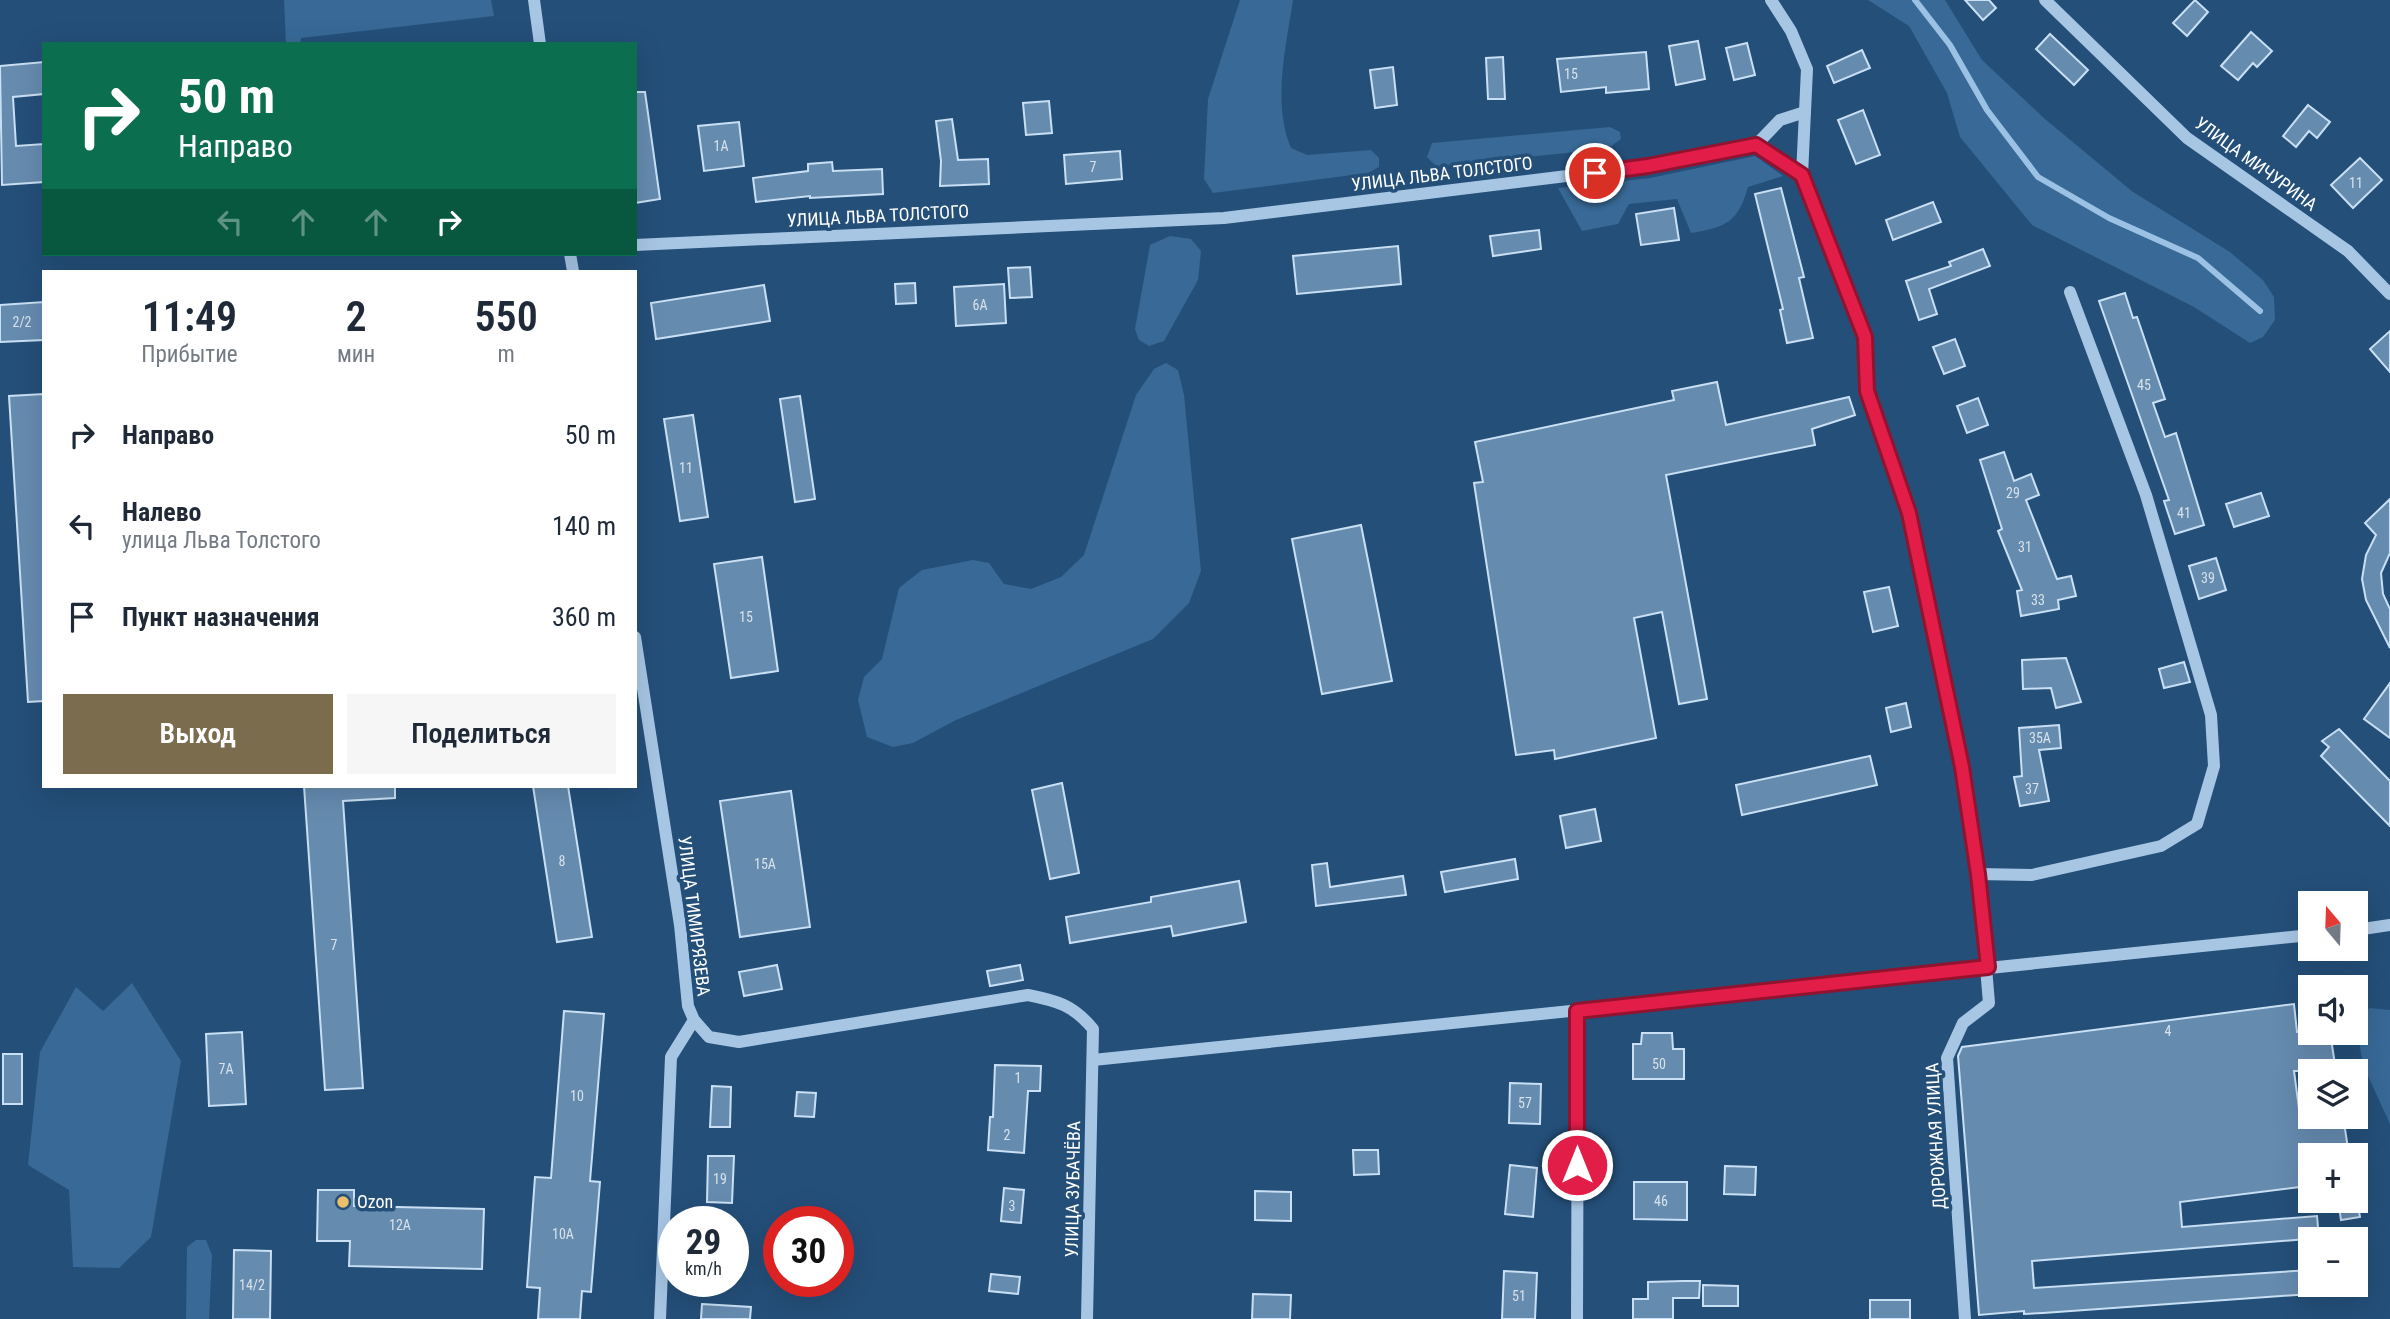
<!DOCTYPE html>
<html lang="ru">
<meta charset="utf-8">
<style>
:root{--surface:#fff;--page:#f6f6f7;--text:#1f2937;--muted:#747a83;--accent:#7c6c4e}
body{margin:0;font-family:"Roboto Condensed",sans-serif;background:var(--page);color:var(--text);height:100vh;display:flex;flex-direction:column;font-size:26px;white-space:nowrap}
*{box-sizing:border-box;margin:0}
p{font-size:23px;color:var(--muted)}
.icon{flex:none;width:38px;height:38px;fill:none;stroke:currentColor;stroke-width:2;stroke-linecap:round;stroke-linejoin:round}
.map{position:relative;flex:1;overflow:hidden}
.panel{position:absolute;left:42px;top:270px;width:595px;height:518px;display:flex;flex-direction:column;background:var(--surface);border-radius:0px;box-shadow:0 7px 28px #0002}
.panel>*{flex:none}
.top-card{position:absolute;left:42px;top:42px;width:595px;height:214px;border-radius:0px;box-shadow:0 7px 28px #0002;background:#0b6e4f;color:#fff;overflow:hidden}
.needle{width:46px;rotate:341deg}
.fabs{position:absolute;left:2298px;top:891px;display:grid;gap:14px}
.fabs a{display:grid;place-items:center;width:70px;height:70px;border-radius:0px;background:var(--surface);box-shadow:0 7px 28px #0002;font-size:35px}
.speed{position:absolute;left:658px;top:1206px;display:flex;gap:14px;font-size:35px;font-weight:700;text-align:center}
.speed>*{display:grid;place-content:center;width:91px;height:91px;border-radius:50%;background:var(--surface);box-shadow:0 7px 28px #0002;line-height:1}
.speed small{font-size:18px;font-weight:400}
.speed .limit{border:10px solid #d22;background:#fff;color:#111}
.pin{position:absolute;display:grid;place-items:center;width:60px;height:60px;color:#fff;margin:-30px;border:4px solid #fff;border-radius:50%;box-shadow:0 2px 7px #0007}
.me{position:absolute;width:77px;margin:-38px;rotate:0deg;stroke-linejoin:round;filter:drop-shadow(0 0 5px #0008)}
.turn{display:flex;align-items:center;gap:24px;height:147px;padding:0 21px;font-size:32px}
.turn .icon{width:91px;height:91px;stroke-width:2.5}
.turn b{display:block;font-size:49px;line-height:60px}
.lanes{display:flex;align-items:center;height:66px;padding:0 21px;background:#0003;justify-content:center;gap:35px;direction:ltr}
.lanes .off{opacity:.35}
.eta{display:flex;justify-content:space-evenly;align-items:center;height:119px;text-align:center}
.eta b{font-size:42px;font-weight:600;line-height:49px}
.primary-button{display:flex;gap:14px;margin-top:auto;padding:14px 21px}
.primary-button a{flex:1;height:80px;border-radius:0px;background:var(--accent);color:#fff;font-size:28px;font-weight:600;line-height:80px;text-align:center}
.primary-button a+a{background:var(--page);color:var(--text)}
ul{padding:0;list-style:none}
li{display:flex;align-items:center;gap:21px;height:91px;padding:0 21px}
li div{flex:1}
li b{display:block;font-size:26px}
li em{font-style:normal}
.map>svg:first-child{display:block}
.green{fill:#386997}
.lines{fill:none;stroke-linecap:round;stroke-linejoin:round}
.stream{stroke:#9bc2e4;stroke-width:6}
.building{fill:#658baf;stroke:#c9dff3;stroke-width:2}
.minor{stroke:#a7c6e4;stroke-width:12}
.route-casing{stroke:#92132f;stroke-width:18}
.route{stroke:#e11d48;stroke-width:12}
.poi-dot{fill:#edbf6b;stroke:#244f79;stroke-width:2.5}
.labels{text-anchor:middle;stroke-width:7;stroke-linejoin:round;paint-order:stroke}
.number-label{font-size:14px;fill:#d8e2eb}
.street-label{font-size:18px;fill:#fff;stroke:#244f79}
.poi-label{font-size:18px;fill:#fff;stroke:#244f79;text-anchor:start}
</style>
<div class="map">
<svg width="2390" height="1319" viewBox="0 0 2390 1319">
<rect width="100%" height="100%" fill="#244f79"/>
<g class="green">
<polygon points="284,0 491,0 494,16 301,38 300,44 286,44"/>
<path d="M1240 0H1293C1286 47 1272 103 1291 148L1307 155 1371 150 1379 158V167L1368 173 1213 193 1204 179 1208 99Z"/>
<polygon points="1868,0 1945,0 1982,60 2045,119 2133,192 2230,252 2263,280 2274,297 2275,320 2263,337 2250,343 2194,307 2032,225 1960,137 1947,93 1909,26"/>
<polygon points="1610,127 1620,132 1621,139 1607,149 1436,166 1427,157 1432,143"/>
<path d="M1755 156 1783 176 1748 187C1738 222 1727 227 1691 233L1677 199 1629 204 1618 224 1582 231 1558 188 1650 178Z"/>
<polygon points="1170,236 1191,239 1201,251 1198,280 1164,341 1149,346 1139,340 1135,329 1150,245"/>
<polygon points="1166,363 1178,370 1184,395 1201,571 1189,603 1153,639 956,720 913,743 893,747 867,737 858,700 864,677 882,659 899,588 922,570 973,560 989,563 1004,584 1031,589 1061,577 1084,555 1136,395 1154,369"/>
<polygon points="132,983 181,1061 151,1237 119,1268 73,1267 69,1190 28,1165 40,1052 76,987 103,1011"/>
<polygon points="2369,1008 2390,1010 2390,1124 2363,1065 2357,1029"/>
<polygon points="196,1240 206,1240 212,1255 209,1319 186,1319 187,1247"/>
</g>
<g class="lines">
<polyline class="stream" points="1915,0 1950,45 1987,110 2038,177 2109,218 2198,258 2260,311"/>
</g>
<g class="building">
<polygon points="1965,0 1989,0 1996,8 1983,20"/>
<polygon points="2195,0 2208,12 2187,36 2173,23"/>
<polygon points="2251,32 2272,51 2257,67 2253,63 2238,80 2221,66"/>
<polygon points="2050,34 2088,70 2074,85 2036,49"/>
<polygon points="1698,41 1705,79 1676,85 1669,46"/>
<polygon points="1747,43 1755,75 1734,80 1726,48"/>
<polygon points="1862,50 1870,68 1834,83 1827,66"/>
<polygon points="1646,52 1649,89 1606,93 1606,87 1561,92 1557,59"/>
<polygon points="1503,57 1505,99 1488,99 1486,58"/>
<polygon points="44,62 44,94 13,97 16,146 44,144 44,182 2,185 0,66"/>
<polygon points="1393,67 1397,105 1375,108 1370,70"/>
<polygon points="635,92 645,92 660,199 635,203"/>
<polygon points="1049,101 1052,133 1026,135 1023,103"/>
<polygon points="2308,105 2330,122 2317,138 2309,131 2296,147 2283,136"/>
<polygon points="1863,110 1880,155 1856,164 1838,120"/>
<polygon points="952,119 958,160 988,159 989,184 940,186 941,161 936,121"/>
<polygon points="739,122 744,166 704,171 698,126"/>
<polygon points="1120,151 1122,179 1066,184 1064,155"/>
<polygon points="2360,158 2382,180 2353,208 2331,185"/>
<polygon points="832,162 833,171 882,169 883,194 810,198 810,196 756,202 753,178 808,171 808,164"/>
<polygon points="1781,188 1804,277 1799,278 1813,338 1787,343 1780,310 1783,309 1755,194"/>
<polygon points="1933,202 1941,222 1893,240 1886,220"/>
<polygon points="1674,208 1679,240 1641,245 1636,214"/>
<polygon points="1539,230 1541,249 1493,256 1490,236"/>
<polygon points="1398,246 1401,284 1297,294 1293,256"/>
<polygon points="1983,249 1990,266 1929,289 1937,314 1919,320 1906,281 1951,266 1949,262"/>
<polygon points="1030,267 1032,297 1010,298 1008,268"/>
<polygon points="915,283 916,303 896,304 895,284"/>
<polygon points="1004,284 1006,323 956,326 954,287"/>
<polygon points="764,285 770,321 656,339 651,303"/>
<polygon points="2125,293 2133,318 2137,317 2165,399 2153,403 2165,437 2176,433 2204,525 2175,534 2164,501 2169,500 2099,301"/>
<polygon points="44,302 44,340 0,342 0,305"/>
<polygon points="2390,331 2390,372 2370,349"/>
<polygon points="1955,339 1965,366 1944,374 1933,347"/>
<polygon points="1717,382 1726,425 1849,397 1855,415 1812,429 1815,445 1666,475 1707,699 1679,704 1662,612 1634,618 1656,738 1555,759 1554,750 1516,755 1474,483 1483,482 1475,442 1674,400 1672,391"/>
<polygon points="44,394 44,701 28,702 9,396"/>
<polygon points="800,396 815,499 795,502 780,399"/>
<polygon points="1978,398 1988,425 1967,433 1957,406"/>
<polygon points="693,415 708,517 680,521 664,419"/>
<polygon points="2004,452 2014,481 2031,474 2039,495 2026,500 2057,579 2071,576 2076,596 2058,600 2059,609 2021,616 2017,591 2022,590 1998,531 2002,529 1980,460"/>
<polygon points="2261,493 2269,516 2234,527 2226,504"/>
<polygon points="2390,499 2390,553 2381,573 2383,594 2390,609 2390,648 2366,600 2362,579 2366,555 2376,535 2365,523"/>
<polygon points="1361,525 1392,681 1322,694 1292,539"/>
<polygon points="762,557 778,671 731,678 714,564"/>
<polygon points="2216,558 2226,590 2199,599 2189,566"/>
<polygon points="1889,587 1898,626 1873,632 1864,592"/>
<polygon points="2066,658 2081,702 2056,708 2051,688 2023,689 2022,660"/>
<polygon points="2184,662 2190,682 2164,688 2159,669"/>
<polygon points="2390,683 2390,738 2364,719"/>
<polygon points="1906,703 1911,727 1891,732 1886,708"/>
<polygon points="2059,725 2061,748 2039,750 2049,801 2020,806 2014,777 2022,776 2019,728"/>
<polygon points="2339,729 2390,781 2390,826 2321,756 2329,747 2322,741"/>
<polygon points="1870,756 1877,785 1742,815 1736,785"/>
<polygon points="1062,783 1079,873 1050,879 1032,790"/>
<polygon points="304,786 395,786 395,798 343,801 363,1088 325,1090"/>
<polygon points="533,786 568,786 592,937 557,942"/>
<polygon points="791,791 810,927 740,937 720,801"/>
<polygon points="1595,809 1601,841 1566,848 1560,816"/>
<polygon points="1515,859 1518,879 1445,892 1441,872"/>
<polygon points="1327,863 1330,887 1403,876 1406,895 1316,906 1312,865"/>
<polygon points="1239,881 1246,922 1173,936 1171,926 1070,943 1066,917 1151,902 1151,897"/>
<polygon points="777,965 782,989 744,996 739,972"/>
<polygon points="1020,965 1023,980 990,986 987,971"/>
<polygon points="2294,1004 2297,1032 2330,1032 2336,1071 2294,1071 2300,1116 2343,1116 2349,1155 2305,1155 2309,1186 2180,1202 2182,1227 2317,1216 2319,1238 2032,1261 2034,1288 2310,1270 2310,1294 2043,1313 2024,1314 2024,1311 1979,1315 1958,1056 1962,1047"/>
<polygon points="564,1011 604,1014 590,1181 600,1182 591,1292 582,1291 580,1319 538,1319 540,1288 527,1287 535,1177 551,1178"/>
<polygon points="242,1032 246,1104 209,1106 206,1034"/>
<polygon points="1642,1033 1672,1033 1673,1049 1684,1049 1684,1079 1633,1079 1633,1044 1641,1044"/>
<rect x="3" y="1054" width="19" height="50"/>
<polygon points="995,1065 1041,1066 1040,1091 1028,1091 1024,1153 988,1150 990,1117 993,1117"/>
<polygon points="1510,1083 1541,1084 1540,1124 1509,1123"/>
<polygon points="712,1086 731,1087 730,1127 710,1127"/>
<polygon points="797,1092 816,1093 814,1117 795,1116"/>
<polygon points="1353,1150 1378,1150 1379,1174 1354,1175"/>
<polygon points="708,1156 734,1156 732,1203 707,1202"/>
<polygon points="1510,1165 1537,1168 1533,1217 1505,1214"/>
<polygon points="1725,1166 1756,1167 1755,1195 1724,1194"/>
<polygon points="1634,1182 1687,1182 1687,1220 1634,1219"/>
<polygon points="1004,1188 1024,1190 1021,1223 1001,1221"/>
<polygon points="318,1190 354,1190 354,1206 484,1209 482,1269 349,1266 350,1241 317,1241"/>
<polygon points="1255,1191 1291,1192 1291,1221 1255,1220"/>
<polygon points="2338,1200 2357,1200 2360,1217 2341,1220"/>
<polygon points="234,1250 271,1251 270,1319 233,1319"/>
<polygon points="1504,1271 1537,1273 1535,1319 1502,1319"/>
<polygon points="991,1274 1020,1277 1018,1294 989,1291"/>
<polygon points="1683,1281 1700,1281 1699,1298 1673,1298 1673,1319 1633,1319 1633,1299 1648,1299 1648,1282"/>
<polygon points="1703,1285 1738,1286 1738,1306 1703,1306"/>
<polygon points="1253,1294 1291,1295 1290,1319 1252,1319"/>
<rect x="1870" y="1300" width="40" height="19"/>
<polygon points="702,1304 751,1307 750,1319 701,1319"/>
</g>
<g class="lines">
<g class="minor">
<polyline points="534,0 540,44"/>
<polyline points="1771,0 1791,31 1807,69 1802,175"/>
<polyline points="2045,0 2187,138 2348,251 2390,294"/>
<polyline points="1756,145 1780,120 1805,112"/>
<polyline points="635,245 1224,218 1648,166 1756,145 1802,175 1865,337 1867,391 1909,513 1962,767 1978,874 1989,1003 1963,1023 1947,1058 1965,1319"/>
<polyline points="570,254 573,271"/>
<path d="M635 637 680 925 688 1006 694 1020 709 1037 739 1042 1028 995C1058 1001 1073 1005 1093 1029L1087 1319"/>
<polyline points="1978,874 2032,875 2161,846 2197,824 2214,766 2211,715 2146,495 2070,292"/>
<polyline points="2356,930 2390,925"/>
<polyline points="1093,1060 2310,935"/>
<polyline points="660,1319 671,1057 694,1020"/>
<polyline points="1577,1319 1578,1011"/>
</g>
</g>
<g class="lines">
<defs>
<polyline id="route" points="1577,1165 1577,1011 1988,967 1978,874 1962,767 1909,513 1867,391 1865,337 1802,175 1756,145 1648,166 1595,173"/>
</defs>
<use href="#route" class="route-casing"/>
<use href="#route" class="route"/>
</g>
<circle class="poi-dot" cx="343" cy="1202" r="7"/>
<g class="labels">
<g class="number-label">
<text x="1571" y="79">15</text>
<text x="721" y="151">1А</text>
<text x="1093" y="172">7</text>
<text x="2356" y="188">11</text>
<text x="980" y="310">6А</text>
<text x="22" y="327">2/2</text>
<text x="2144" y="390">45</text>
<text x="686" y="473">11</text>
<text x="2013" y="498">29</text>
<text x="2184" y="518">41</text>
<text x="2025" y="552">31</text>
<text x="2208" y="583">39</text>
<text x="2038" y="605">33</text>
<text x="746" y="622">15</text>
<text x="2040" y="743">35А</text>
<text x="2032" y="794">37</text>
<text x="562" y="866">8</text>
<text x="765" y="869">15А</text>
<text x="334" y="950">7</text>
<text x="2168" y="1036">4</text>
<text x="1659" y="1069">50</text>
<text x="226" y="1074">7А</text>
<text x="1018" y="1083">1</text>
<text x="577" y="1101">10</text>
<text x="1525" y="1108">57</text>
<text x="1007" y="1140">2</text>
<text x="720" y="1184">19</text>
<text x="1661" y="1206">46</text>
<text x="1012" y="1211">3</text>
<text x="400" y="1230">12А</text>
<text x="563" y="1239">10А</text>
<text x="252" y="1290">14/2</text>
<text x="1519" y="1301">51</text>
</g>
<g class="street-label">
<text transform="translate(2256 164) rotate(36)" y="6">УЛИЦА МИЧУРИНА</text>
<text transform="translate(1442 174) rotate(-7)" y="6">УЛИЦА ЛЬВА ТОЛСТОГО</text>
<text transform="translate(878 216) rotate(-3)" y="6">УЛИЦА ЛЬВА ТОЛСТОГО</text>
<text transform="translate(694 916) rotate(83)" y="6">УЛИЦА ТИМИРЯЗЕВА</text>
<text transform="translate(1936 1136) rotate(-93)" y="6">ДОРОЖНАЯ УЛИЦА</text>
<text transform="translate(1073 1189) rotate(-89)" y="6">УЛИЦА ЗУБАЧЁВА</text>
</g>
<g class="poi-label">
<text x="357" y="1208">Ozon</text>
</g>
</g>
</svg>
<div class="fabs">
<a><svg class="needle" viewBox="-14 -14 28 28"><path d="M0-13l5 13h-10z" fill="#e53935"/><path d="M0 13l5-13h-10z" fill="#747a83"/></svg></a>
<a><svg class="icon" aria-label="sound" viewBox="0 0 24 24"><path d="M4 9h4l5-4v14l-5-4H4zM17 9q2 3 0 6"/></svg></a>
<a><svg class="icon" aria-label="layers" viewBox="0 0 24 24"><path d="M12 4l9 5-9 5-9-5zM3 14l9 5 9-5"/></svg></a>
<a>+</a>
<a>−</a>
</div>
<div class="speed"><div>29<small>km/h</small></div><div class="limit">30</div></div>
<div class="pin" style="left:1595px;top:173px;background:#d93025"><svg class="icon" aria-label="arrive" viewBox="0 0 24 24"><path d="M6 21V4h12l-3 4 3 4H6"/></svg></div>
<svg class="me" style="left:1577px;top:1165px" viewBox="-20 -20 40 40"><circle r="17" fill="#e11d48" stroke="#fff" stroke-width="3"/><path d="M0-11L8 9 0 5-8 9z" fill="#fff"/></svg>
<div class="top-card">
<div class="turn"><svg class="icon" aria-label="right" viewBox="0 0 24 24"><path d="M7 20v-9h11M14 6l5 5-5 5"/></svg><div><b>50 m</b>Направо</div></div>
<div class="lanes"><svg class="icon off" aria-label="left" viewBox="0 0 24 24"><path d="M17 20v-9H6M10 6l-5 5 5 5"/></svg><svg class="icon off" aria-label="ahead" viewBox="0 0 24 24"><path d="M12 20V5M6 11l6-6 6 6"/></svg><svg class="icon off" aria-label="ahead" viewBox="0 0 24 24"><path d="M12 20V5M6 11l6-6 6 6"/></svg><svg class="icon" aria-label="right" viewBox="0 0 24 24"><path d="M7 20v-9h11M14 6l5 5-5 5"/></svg></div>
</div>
<section class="panel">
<div class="eta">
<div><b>11:49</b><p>Прибытие</p></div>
<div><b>2</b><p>мин</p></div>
<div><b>550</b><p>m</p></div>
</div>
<ul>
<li><svg class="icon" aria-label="right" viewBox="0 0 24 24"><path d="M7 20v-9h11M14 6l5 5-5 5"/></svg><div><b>Направо</b></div><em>50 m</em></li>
<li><svg class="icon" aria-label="left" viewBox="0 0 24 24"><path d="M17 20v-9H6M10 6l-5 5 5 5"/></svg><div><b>Налево</b><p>улица Льва Толстого</p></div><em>140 m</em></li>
<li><svg class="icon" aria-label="arrive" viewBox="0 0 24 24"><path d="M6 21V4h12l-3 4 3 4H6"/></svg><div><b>Пункт назначения</b></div><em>360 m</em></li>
</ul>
<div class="primary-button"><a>Выход</a><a>Поделиться</a></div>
</section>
</div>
